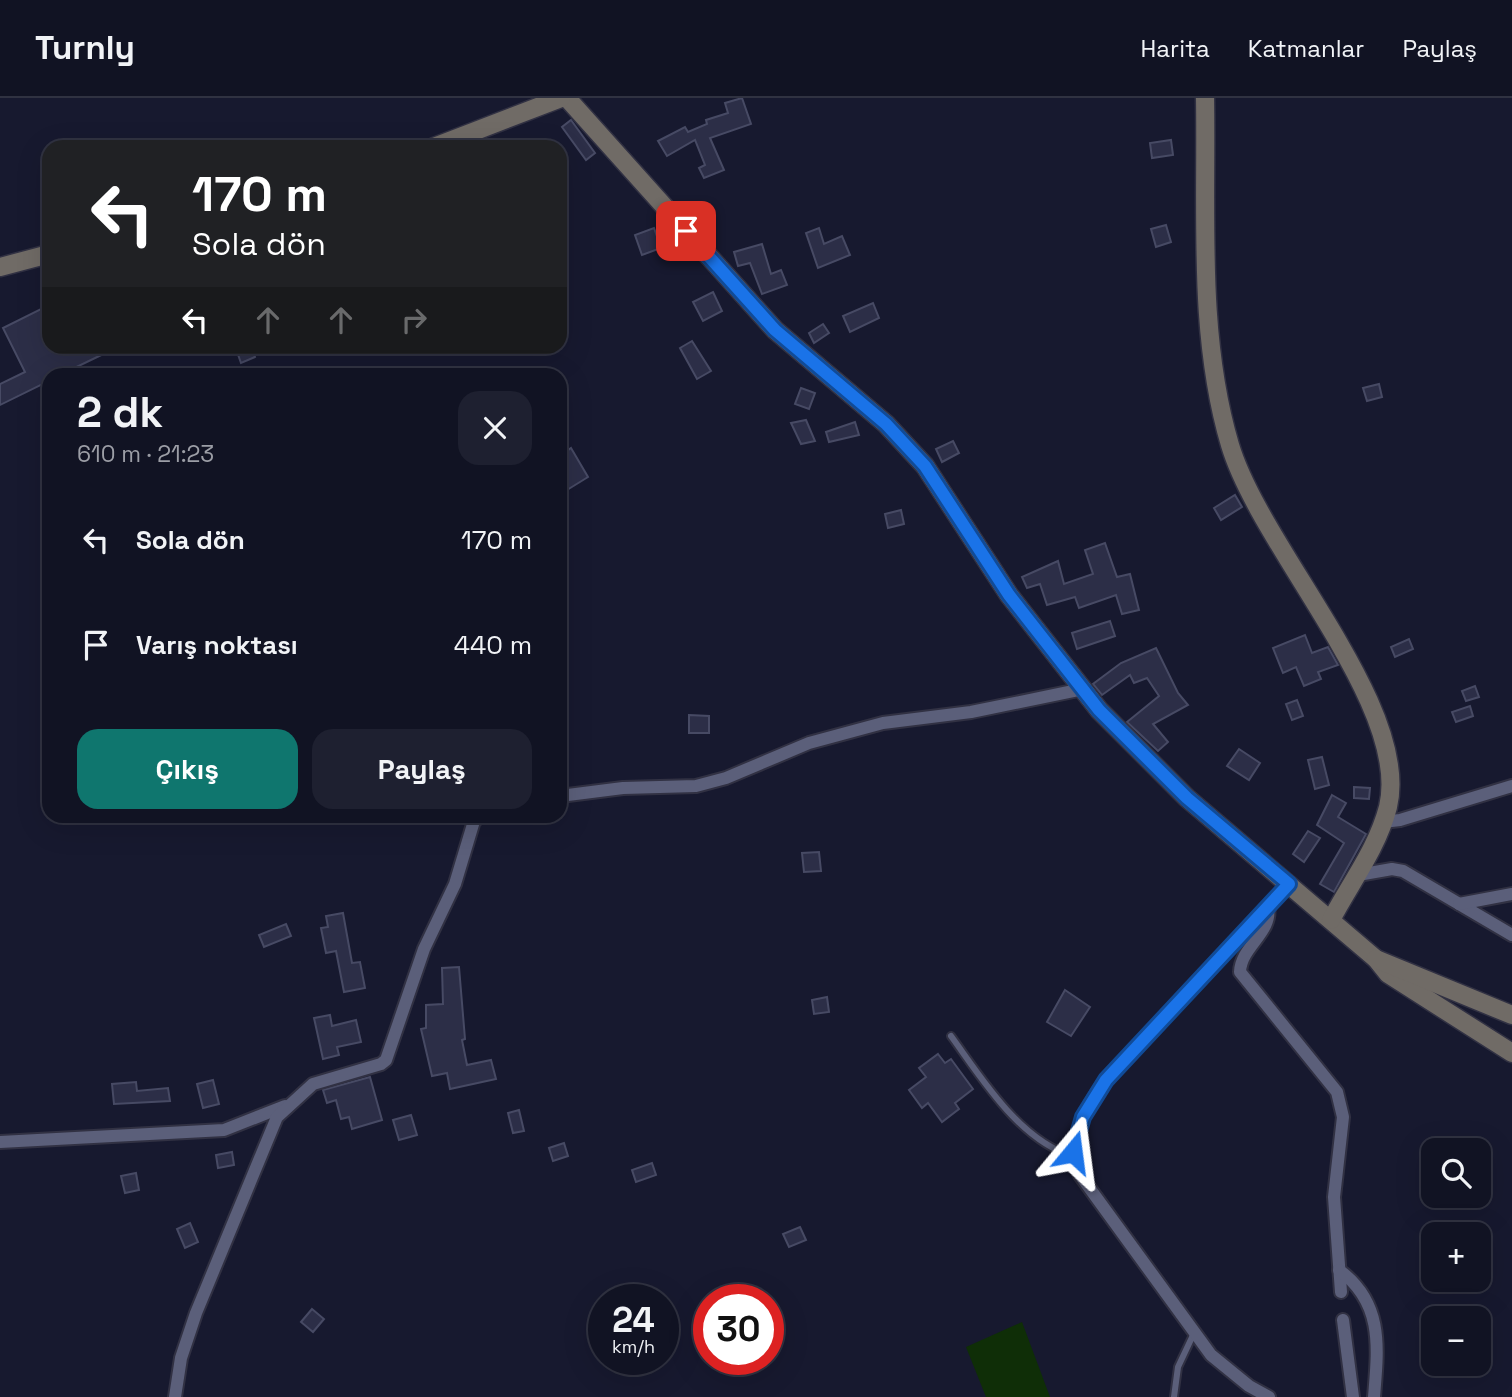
<!DOCTYPE html>
<html lang="tr">
<meta charset="utf-8">
<style>
:root{--surface:#111323;--page:#1e2030;--text:#f1f3f6;--muted:#9c9ea6;--line:#303241;--accent:#0f766e}
body{margin:0;font-family:"Space Grotesk",sans-serif;background:var(--page);color:var(--text);height:100vh;display:flex;flex-direction:column;font-size:26px;white-space:nowrap}
*{box-sizing:border-box;margin:0}
p{font-size:23px;color:var(--muted)}
.icon{flex:none;width:38px;height:38px;fill:none;stroke:currentColor;stroke-width:2;stroke-linecap:round;stroke-linejoin:round}
.map{position:relative;flex:1;overflow:hidden}
.side{position:absolute;left:42px;top:270px;width:525px;height:455px;display:flex;flex-direction:column;background:var(--surface);border-radius:21px;box-shadow:0 7px 28px #0002,0 0 0 2px var(--line)}
.side>*{flex:none}
.banner{position:absolute;left:42px;top:42px;width:525px;height:214px;border-radius:21px;box-shadow:0 7px 28px #0002,0 0 0 2px var(--line);background:#202124;color:#fff;overflow:hidden}
.controls{position:absolute;left:1421px;top:1040px;display:grid;gap:14px}
.controls a{display:grid;place-items:center;width:70px;height:70px;border-radius:14px;background:var(--surface);box-shadow:0 7px 28px #0002,0 0 0 2px var(--line);font-size:35px}
.speed{position:absolute;left:588px;top:1186px;display:flex;gap:14px;font-size:35px;font-weight:700;text-align:center}
.speed>*{display:grid;place-content:center;width:91px;height:91px;border-radius:50%;background:var(--surface);box-shadow:0 7px 28px #0002,0 0 0 2px var(--line);line-height:1}
.speed small{font-size:18px;font-weight:400}
.speed .limit{border:10px solid #d22;background:#fff;color:#111}
.pin{position:absolute;display:grid;place-items:center;width:60px;height:60px;color:#fff;margin:-30px;border-radius:14px;box-shadow:0 4px 10px #0006}
.me{position:absolute;width:77px;margin:-38px;rotate:16deg;stroke-linejoin:round;filter:drop-shadow(0 0 5px #0008)}
.turn{display:flex;align-items:center;gap:24px;height:147px;padding:0 35px;font-size:32px}
.turn .icon{width:91px;height:91px;stroke-width:2.5}
.turn b{display:block;font-size:49px;line-height:60px}
.lanes{display:flex;align-items:center;height:66px;padding:0 35px;background:#0003;justify-content:center;gap:35px;direction:ltr}
.lanes .off{opacity:.35}
.round{display:grid;place-items:center;flex:none;width:74px;height:74px;border-radius:21px;background:var(--page)}
.headline{display:flex;align-items:center;justify-content:space-between;height:119px;padding:0 35px}
h1{font-size:42px;font-weight:600;line-height:52px}
.button{display:flex;gap:14px;margin-top:auto;padding:14px 35px}
.button a{flex:1;height:80px;border-radius:21px;background:var(--accent);color:#fff;font-size:28px;font-weight:600;line-height:80px;text-align:center}
.button a+a{background:var(--page);color:var(--text)}
ul{padding:0;list-style:none}
li{display:flex;align-items:center;gap:21px;height:105px;padding:0 35px}
li div{flex:1}
li b{display:block;font-size:26px}
li em{font-style:normal}
header{display:flex;align-items:center;gap:42px;box-sizing:border-box;height:98px;padding:0 35px;background:var(--surface);border-bottom:2px solid var(--line)}
header strong{font-size:33px}
nav{display:flex;gap:38px;margin-inline-start:auto;font-size:24px}
.map>svg:first-child{display:block}
.green{fill:#0f2e07}
.building{fill:#2c2e47;stroke:#474a64;stroke-width:2}
.lines{fill:none;stroke-linecap:round;stroke-linejoin:round}
.lane-casing{stroke:#313143;stroke-width:10}
.street-casing{stroke:#313143;stroke-width:16}
.secondary-casing{stroke:#313143;stroke-width:21}
.lane{stroke:#5b5f7a;stroke-width:6}
.street{stroke:#5b5f7a;stroke-width:12}
.secondary{stroke:#706b66;stroke-width:18}
.route-casing{stroke:#114b97;stroke-width:18}
.route{stroke:#1a73e8;stroke-width:12}
</style>
<header>
<strong>Turnly</strong>
<nav><a>Harita</a><a>Katmanlar</a><a>Paylaş</a></nav>
</header>
<div class="map">
<svg width="1512" height="1299" viewBox="0 0 1512 1299">
<rect width="100%" height="100%" fill="#17192f"/>
<polygon class="green" points="1022,1224 1050,1299 986,1299 966,1249"/>
<g class="building">
<polygon points="742,0 751,26 710,40 724,72 704,80 699,70 705,67 695,42 667,58 658,43 685,29 688,34 707,26 706,22 728,15 725,5"/>
<polygon points="571,22 595,55 586,62 562,29"/>
<polygon points="1171,42 1173,57 1152,60 1150,45"/>
<polygon points="1166,127 1171,144 1156,149 1151,131"/>
<polygon points="654,130 661,150 642,157 635,137"/>
<polygon points="819,130 824,146 842,138 850,157 818,170 806,135"/>
<polygon points="762,146 771,176 781,172 787,187 762,196 750,165 738,168 734,154"/>
<polygon points="713,194 722,213 703,223 693,204"/>
<polygon points="873,205 879,220 850,234 843,218"/>
<polygon points="49,207 49,248 120,248 62,276 49,276 49,283 0,307 0,286 25,274 3,230"/>
<polygon points="823,226 829,235 814,245 809,235"/>
<polygon points="692,243 711,273 697,281 680,250"/>
<polygon points="235,248 251,248 255,259 241,265"/>
<polygon points="1379,286 1382,299 1367,303 1363,290"/>
<polygon points="801,290 815,295 809,311 795,306"/>
<polygon points="806,322 815,343 801,346 791,325"/>
<polygon points="855,324 859,337 829,344 826,334"/>
<polygon points="953,343 959,355 942,364 936,351"/>
<polygon points="571,350 588,379 567,392 560,381 560,358"/>
<polygon points="1235,397 1242,409 1221,422 1214,410"/>
<polygon points="901,412 904,426 888,430 885,416"/>
<polygon points="1105,445 1117,479 1130,476 1139,512 1122,516 1116,497 1079,510 1075,499 1047,507 1040,486 1027,490 1022,479 1058,463 1064,486 1093,476 1085,452"/>
<polygon points="1110,523 1115,538 1077,551 1072,535"/>
<polygon points="1305,537 1312,555 1328,549 1338,567 1318,574 1321,581 1304,588 1296,569 1283,575 1273,550"/>
<polygon points="1409,541 1413,551 1395,559 1391,549"/>
<polygon points="1156,550 1178,595 1188,607 1153,626 1168,644 1158,653 1127,624 1159,598 1147,580 1134,585 1130,577 1102,597 1093,586 1121,565"/>
<polygon points="1475,588 1479,599 1466,603 1462,593"/>
<polygon points="1297,602 1303,618 1292,622 1286,606"/>
<polygon points="1470,608 1473,618 1456,624 1452,614"/>
<polygon points="689,617 709,618 709,635 689,635"/>
<polygon points="1239,651 1260,665 1249,682 1227,668"/>
<polygon points="1322,659 1329,687 1315,691 1308,662"/>
<polygon points="1354,689 1370,690 1369,701 1354,700"/>
<polygon points="1332,697 1346,705 1338,719 1366,736 1334,794 1320,786 1344,745 1317,727"/>
<polygon points="1308,733 1320,740 1304,764 1293,756"/>
<polygon points="819,754 821,773 804,774 802,755"/>
<polygon points="343,815 352,865 360,864 365,890 344,894 336,853 326,855 321,830 328,829 326,818"/>
<polygon points="286,826 291,838 264,849 259,837"/>
<polygon points="459,869 465,941 462,942 467,967 491,962 496,981 450,991 447,975 432,978 421,931 426,930 426,907 443,906 442,870"/>
<polygon points="1065,892 1090,909 1071,938 1047,924"/>
<polygon points="827,899 829,914 814,916 812,902"/>
<polygon points="330,917 332,928 356,922 361,944 337,949 339,957 323,961 314,920"/>
<polygon points="938,956 945,965 951,961 973,991 955,1005 959,1011 942,1024 928,1005 922,1010 909,992 926,979 919,970"/>
<polygon points="370,979 382,1022 352,1031 349,1019 341,1021 336,1002 327,1005 323,992"/>
<polygon points="213,982 219,1006 203,1010 197,986"/>
<polygon points="136,984 137,993 168,990 170,1003 114,1006 112,986"/>
<polygon points="519,1012 524,1033 513,1035 508,1015"/>
<polygon points="411,1017 417,1037 399,1042 393,1022"/>
<polygon points="564,1045 568,1058 553,1063 549,1050"/>
<polygon points="232,1054 234,1067 218,1070 216,1057"/>
<polygon points="652,1065 656,1077 636,1084 632,1072"/>
<polygon points="136,1075 139,1092 125,1095 121,1078"/>
<polygon points="190,1125 198,1144 185,1150 177,1131"/>
<polygon points="800,1129 806,1142 789,1149 783,1136"/>
<polygon points="312,1211 324,1221 313,1234 301,1224"/>
</g>
<g class="lines">
<defs>
<g id="lane">
<path d="M951 938C983 982 1019 1042 1074 1059"/>
<polyline points="1174,1299 1178,1269 1194,1235"/>
</g>
<g id="street">
<polyline points="560,698 623,690 696,688 726,680 809,645 883,625 971,614 1083,591"/>
<polyline points="1383,724 1400,722 1512,688"/>
<polyline points="1358,777 1392,771 1403,773 1512,837"/>
<polyline points="1459,806 1512,796"/>
<path d="M1268 808C1273 835 1241 848 1240 874L1337 994 1343 1019 1334 1099 1341 1194"/>
<polyline points="0,1044 224,1032 285,1008"/>
<path d="M1339 1172C1384 1205 1378 1250 1374 1299"/>
<polyline points="1343,1222 1353,1299"/>
<polyline points="175,1299 181,1260 196,1215 277,1019 313,986 381,966 386,962 424,851 455,786 474,723 481,718"/>
<path d="M1269 1299 1249 1288 1211 1257 1080 1077C1066 1042 1086 1010 1106 982L1289 786"/>
</g>
<g id="secondary">
<polyline points="567,0 775,232 886,326 925,368 1009,497 1099,612 1187,700 1376,861 1388,876 1512,955"/>
<path d="M1205 0C1207 114 1197 236 1230 347 1261 451 1412 608 1388 709 1377 751 1351 784 1331 822"/>
<polyline points="434,49 561,0"/>
<polyline points="0,169 49,156"/>
<polyline points="1376,861 1512,917"/>
</g>
</defs>
<use href="#lane" class="lane-casing"/>
<use href="#street" class="street-casing"/>
<use href="#secondary" class="secondary-casing"/>
<use href="#lane" class="lane"/>
<use href="#street" class="street"/>
<use href="#secondary" class="secondary"/>
</g>
<g class="lines">
<defs>
<polyline id="route" points="686,133 775,232 886,326 925,368 1009,497 1099,612 1187,700 1289,786 1106,982 1083,1019 1073,1054"/>
</defs>
<use href="#route" class="route-casing"/>
<use href="#route" class="route"/>
</g>
</svg>
<div class="controls">
<a><svg class="icon" aria-label="search" viewBox="0 0 24 24"><circle cx="10" cy="10" r="6"/><path d="M15 15l6 6"/></svg></a>
<a>+</a>
<a>−</a>
</div>
<div class="speed"><div>24<small>km/h</small></div><div class="limit">30</div></div>
<div class="pin" style="left:686px;top:133px;background:#d93025"><svg class="icon" aria-label="arrive" viewBox="0 0 24 24"><path d="M6 21V4h12l-3 4 3 4H6"/></svg></div>
<svg class="me" style="left:1073px;top:1054px" viewBox="-20 -20 40 40"><path d="M0-17L14 15 0 8-14 15z" fill="#1a73e8" stroke="#fff" stroke-width="4"/></svg>
<div class="banner">
<div class="turn"><svg class="icon" aria-label="left" viewBox="0 0 24 24"><path d="M17 20v-9H6M10 6l-5 5 5 5"/></svg><div><b>170 m</b>Sola dön</div></div>
<div class="lanes"><svg class="icon" aria-label="left" viewBox="0 0 24 24"><path d="M17 20v-9H6M10 6l-5 5 5 5"/></svg><svg class="icon off" aria-label="ahead" viewBox="0 0 24 24"><path d="M12 20V5M6 11l6-6 6 6"/></svg><svg class="icon off" aria-label="ahead" viewBox="0 0 24 24"><path d="M12 20V5M6 11l6-6 6 6"/></svg><svg class="icon off" aria-label="right" viewBox="0 0 24 24"><path d="M7 20v-9h11M14 6l5 5-5 5"/></svg></div>
</div>
<section class="side">
<div class="headline"><div><h1>2 dk</h1><p>610 m · 21:23</p></div><a class="round"><svg class="icon" aria-label="close" viewBox="0 0 24 24"><path d="M6 6l12 12M18 6L6 18"/></svg></a></div>
<ul>
<li><svg class="icon" aria-label="left" viewBox="0 0 24 24"><path d="M17 20v-9H6M10 6l-5 5 5 5"/></svg><div><b>Sola dön</b></div><em>170 m</em></li>
<li><svg class="icon" aria-label="arrive" viewBox="0 0 24 24"><path d="M6 21V4h12l-3 4 3 4H6"/></svg><div><b>Varış noktası</b></div><em>440 m</em></li>
</ul>
<div class="button"><a>Çıkış</a><a>Paylaş</a></div>
</section>
</div>
